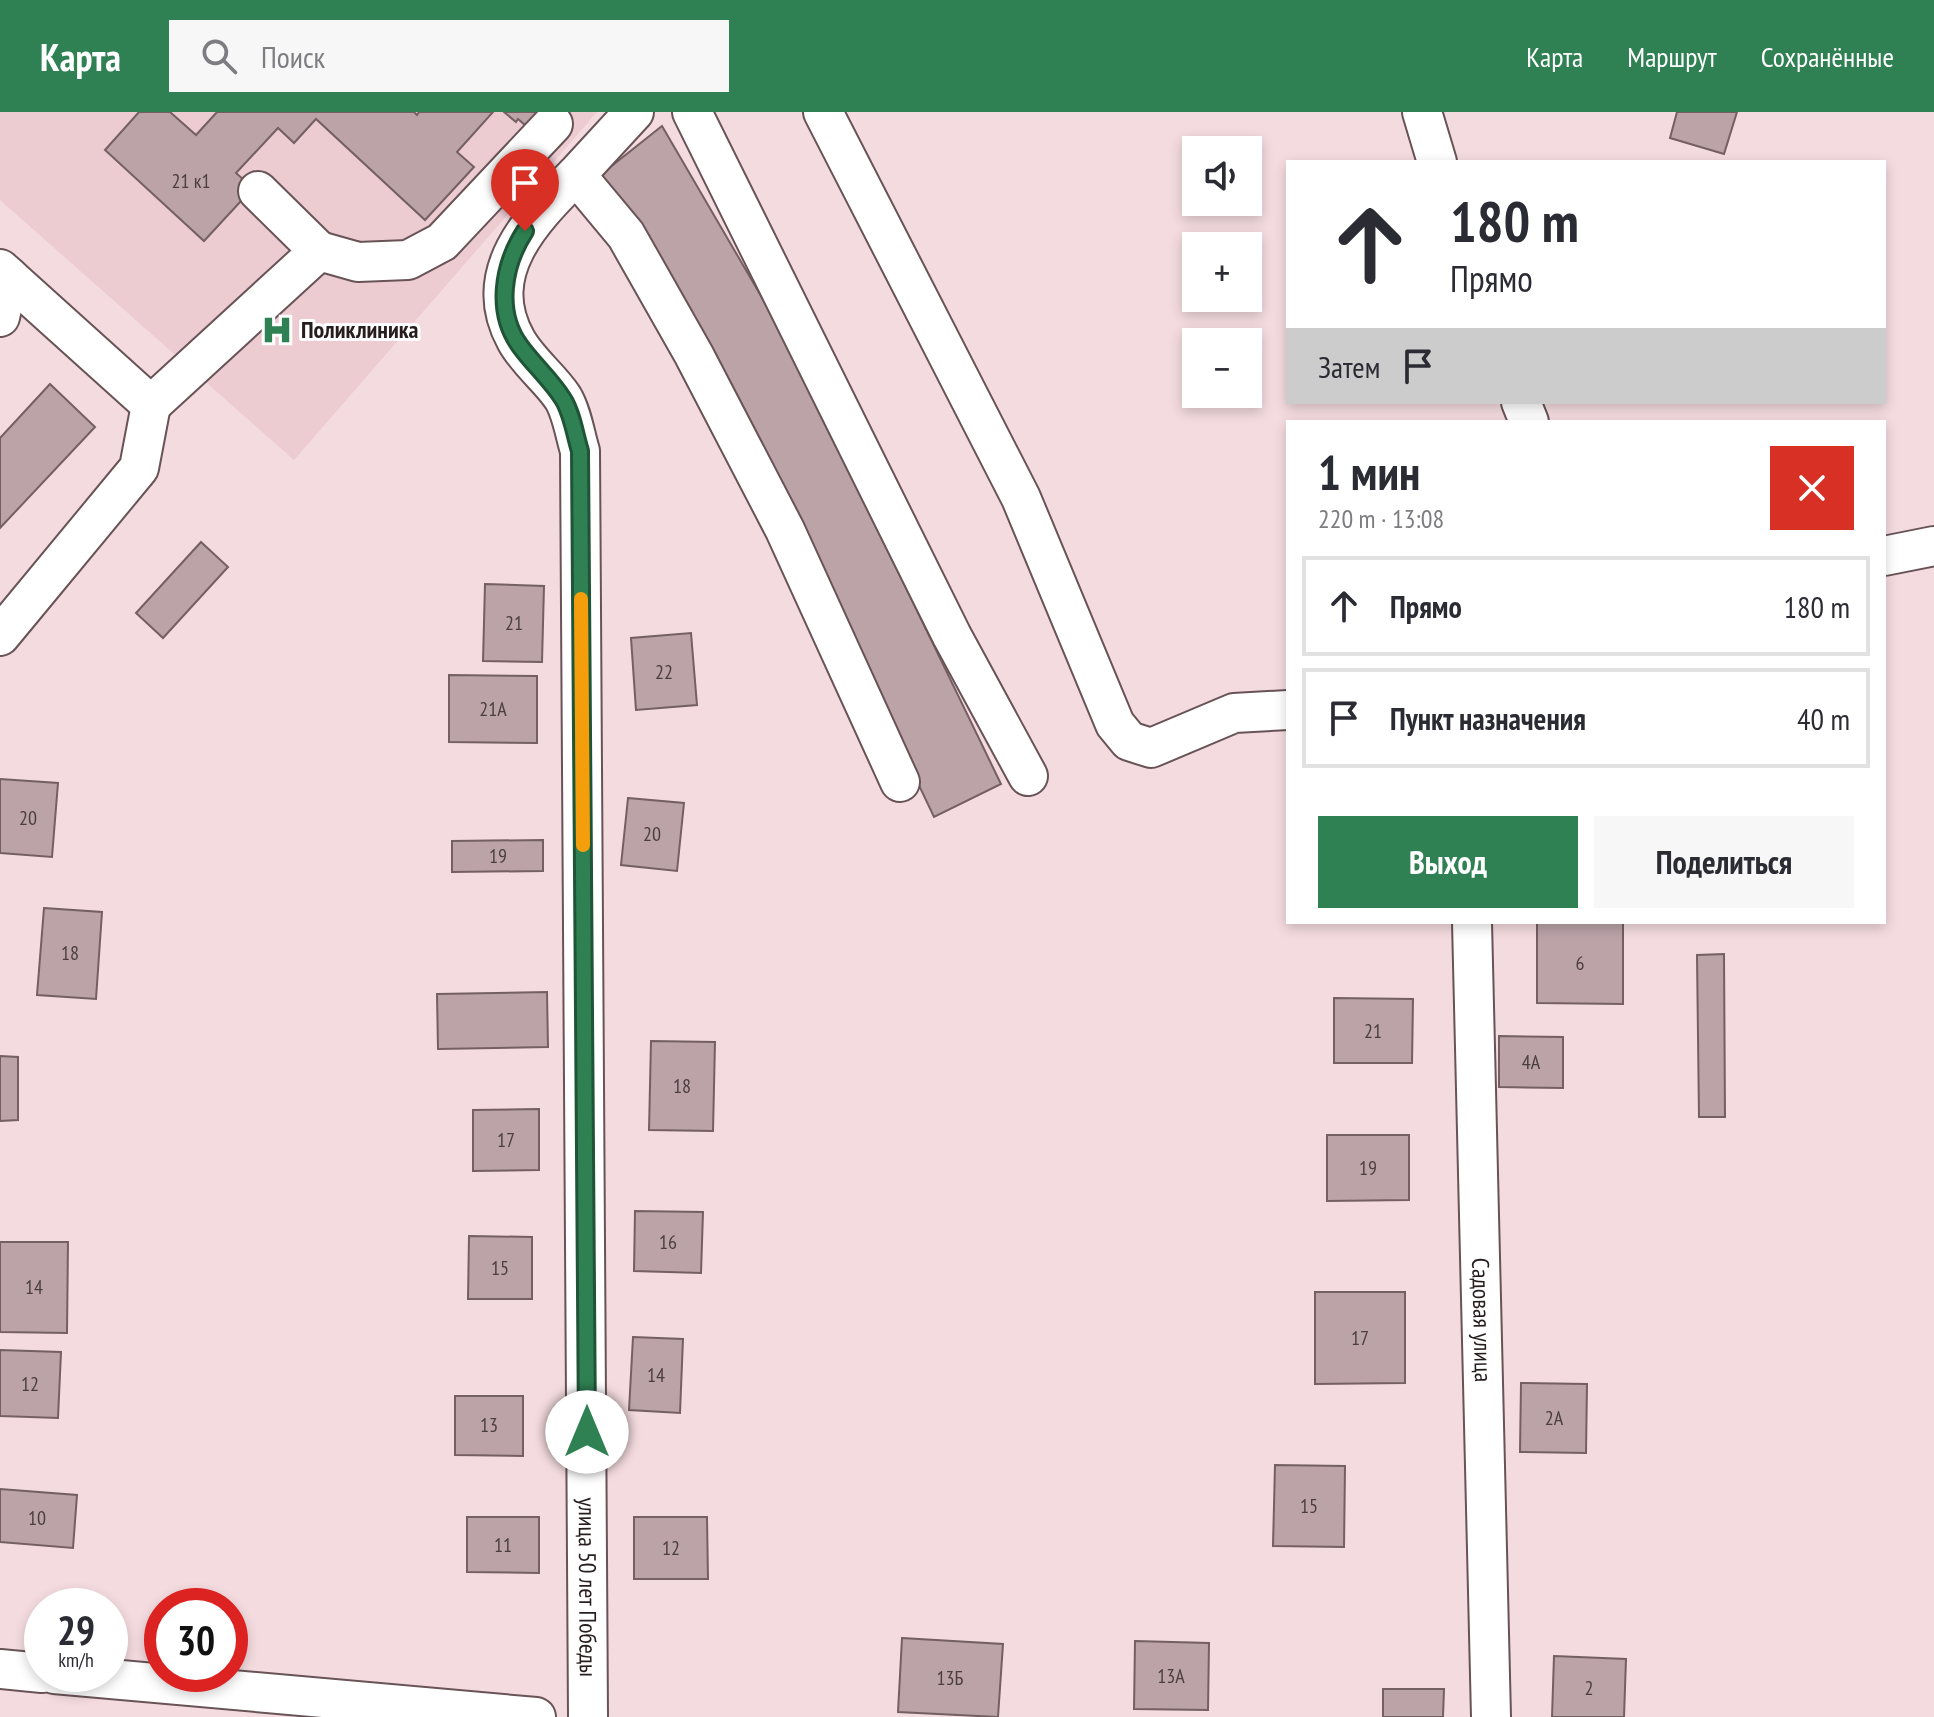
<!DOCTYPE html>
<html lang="ru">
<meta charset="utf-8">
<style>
:root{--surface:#fff;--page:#f7f7f7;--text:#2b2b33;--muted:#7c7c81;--line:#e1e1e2;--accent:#2f8153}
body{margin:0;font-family:"PT Sans Narrow",sans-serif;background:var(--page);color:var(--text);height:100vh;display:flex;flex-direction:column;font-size:30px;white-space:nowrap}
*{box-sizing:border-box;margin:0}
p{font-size:26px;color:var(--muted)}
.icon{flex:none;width:44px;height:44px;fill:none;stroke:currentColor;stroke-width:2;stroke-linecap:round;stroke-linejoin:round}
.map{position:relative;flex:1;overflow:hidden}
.sheet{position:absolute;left:1286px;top:308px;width:600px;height:504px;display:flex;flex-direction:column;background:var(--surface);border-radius:0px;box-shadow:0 4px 12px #0003}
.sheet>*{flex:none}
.top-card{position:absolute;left:1286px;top:48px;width:600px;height:244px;border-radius:0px;box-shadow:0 4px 12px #0003;background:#fff;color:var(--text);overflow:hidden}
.tools{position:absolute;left:1182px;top:24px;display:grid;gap:16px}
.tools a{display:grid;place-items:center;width:80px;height:80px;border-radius:0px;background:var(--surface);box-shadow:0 4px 12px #0003;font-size:40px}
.speed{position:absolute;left:24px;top:1476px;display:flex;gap:16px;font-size:40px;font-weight:700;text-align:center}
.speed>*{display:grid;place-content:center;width:104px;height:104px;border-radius:50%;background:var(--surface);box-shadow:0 4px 12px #0003;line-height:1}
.speed small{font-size:20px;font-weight:400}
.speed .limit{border:12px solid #d22;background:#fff;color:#111}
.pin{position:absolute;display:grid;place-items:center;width:68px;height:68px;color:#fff;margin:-82px -34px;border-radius:50% 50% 50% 0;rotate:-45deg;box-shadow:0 0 8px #0007}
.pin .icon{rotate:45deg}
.me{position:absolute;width:88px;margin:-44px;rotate:0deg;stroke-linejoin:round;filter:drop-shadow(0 0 6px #0008)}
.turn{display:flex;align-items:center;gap:28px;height:168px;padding:0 32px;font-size:36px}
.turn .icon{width:104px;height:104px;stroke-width:2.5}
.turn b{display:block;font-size:56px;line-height:68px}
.then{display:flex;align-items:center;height:76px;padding:0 32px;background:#0003;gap:16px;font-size:30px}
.round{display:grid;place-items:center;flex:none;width:84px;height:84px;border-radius:0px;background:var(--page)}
.summary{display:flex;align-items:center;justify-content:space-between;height:136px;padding:0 32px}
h1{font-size:48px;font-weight:700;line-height:60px}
.primary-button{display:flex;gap:16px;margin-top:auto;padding:16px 32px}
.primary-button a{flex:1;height:92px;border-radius:0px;background:var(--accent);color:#fff;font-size:32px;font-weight:700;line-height:92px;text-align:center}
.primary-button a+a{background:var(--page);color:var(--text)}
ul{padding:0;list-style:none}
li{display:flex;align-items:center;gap:24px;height:100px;margin:0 16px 12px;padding:0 16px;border:4px solid var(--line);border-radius:0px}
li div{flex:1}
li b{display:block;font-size:30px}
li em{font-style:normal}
header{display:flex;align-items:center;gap:48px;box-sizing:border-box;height:112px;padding:0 40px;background:var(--accent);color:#fff}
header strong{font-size:38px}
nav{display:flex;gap:44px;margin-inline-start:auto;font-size:28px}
.search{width:560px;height:72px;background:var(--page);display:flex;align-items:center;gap:20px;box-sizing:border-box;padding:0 28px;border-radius:0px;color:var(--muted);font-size:30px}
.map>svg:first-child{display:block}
.built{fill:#eccbd1}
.building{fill:#bba3a8;stroke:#745f63;stroke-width:2}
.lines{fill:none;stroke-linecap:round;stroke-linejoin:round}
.minor-casing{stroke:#685357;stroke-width:42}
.minor{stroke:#fff;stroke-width:38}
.route-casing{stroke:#1f5436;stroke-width:20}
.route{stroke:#2f8153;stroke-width:14}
.slow{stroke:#f59e0b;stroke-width:14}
.labels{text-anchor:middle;stroke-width:6;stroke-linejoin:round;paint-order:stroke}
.number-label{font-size:20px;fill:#4b3e40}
.poi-label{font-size:24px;font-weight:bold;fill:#261d1e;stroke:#fff;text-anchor:start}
.street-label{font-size:24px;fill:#261d1e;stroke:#fff}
</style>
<header>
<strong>Карта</strong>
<div class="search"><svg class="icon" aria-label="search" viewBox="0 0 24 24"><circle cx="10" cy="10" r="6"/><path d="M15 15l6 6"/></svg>Поиск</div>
<nav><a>Карта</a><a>Маршрут</a><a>Сохранённые</a></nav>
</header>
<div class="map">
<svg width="1934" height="1605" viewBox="0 0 1934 1605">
<rect width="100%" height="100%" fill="#f4dbdf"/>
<polygon class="built" points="0,0 597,0 294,348 0,88"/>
<g class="building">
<polygon points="139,0 170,0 196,23 217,0 414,0 417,3 419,0 493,0 457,40 474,55 425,108 316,7 294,31 278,16 236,61 253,76 204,129 105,38"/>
<polygon points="504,0 535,0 544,8 533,20 518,7 516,10"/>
<polygon points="1677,0 1737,0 1724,42 1670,26"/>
<polygon points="662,14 782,220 1001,672 934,705 779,379 599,64"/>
<polygon points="50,272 95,315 0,416 0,326"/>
<polygon points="201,430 228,455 163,526 136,501"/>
<polygon points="485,472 544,474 542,550 483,549"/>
<polygon points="691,521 697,593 636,598 631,526"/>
<polygon points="449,563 537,564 537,631 449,630"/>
<polygon points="0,667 58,671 52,745 0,741"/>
<polygon points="628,686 684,691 677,759 621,753"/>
<polygon points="543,728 543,759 452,760 452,729"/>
<polygon points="44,796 102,800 96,887 37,883"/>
<polygon points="1537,810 1623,810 1623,892 1537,891"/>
<polygon points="1724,842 1725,1005 1699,1005 1697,843"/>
<polygon points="547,880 548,935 438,937 437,882"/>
<polygon points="1334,886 1413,887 1412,951 1334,951"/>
<polygon points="1499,924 1563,925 1563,976 1499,975"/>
<polygon points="651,929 715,930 713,1019 649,1018"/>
<polygon points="0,944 18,945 18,1008 0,1009"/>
<polygon points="539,997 539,1058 473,1059 473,998"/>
<polygon points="1327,1023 1409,1023 1409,1088 1327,1089"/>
<polygon points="635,1099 703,1100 701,1161 634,1159"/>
<polygon points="469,1124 532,1125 532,1187 468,1187"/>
<polygon points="0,1130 68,1130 67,1221 0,1220"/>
<polygon points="1315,1180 1405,1180 1405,1271 1315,1272"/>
<polygon points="633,1225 683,1227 680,1301 629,1298"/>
<polygon points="0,1238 61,1240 58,1306 0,1304"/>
<polygon points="1521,1271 1587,1272 1586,1341 1520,1340"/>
<polygon points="455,1284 523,1284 523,1344 455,1343"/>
<polygon points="1275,1353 1345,1354 1344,1435 1273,1434"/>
<polygon points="0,1377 77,1383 73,1436 0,1430"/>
<polygon points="467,1405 539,1405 539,1461 467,1460"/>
<polygon points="634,1405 707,1405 708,1467 634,1467"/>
<polygon points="902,1526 1003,1532 998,1605 898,1600"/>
<polygon points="1135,1529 1209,1531 1208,1598 1134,1597"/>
<polygon points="1554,1544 1626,1547 1624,1605 1552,1605"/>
<polygon points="1383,1577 1444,1577 1443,1605 1383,1605"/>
</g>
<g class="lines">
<defs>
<g id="minor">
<polyline points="634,0 576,63 626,123 694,243 785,418 900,670"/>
<polyline points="692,0 952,524 1028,664"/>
<polyline points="823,0 1021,386 1115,612 1129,629 1151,636 1234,601 1288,598"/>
<polyline points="1422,0 1437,50"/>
<path id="s1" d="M576 63C531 108 479 161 516 228 528 250 550 266 563 286 572 301 575 323 580 339L588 1605"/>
<polyline points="319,139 358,150 408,148 442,130 553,12"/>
<polyline points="0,157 9,165 0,205"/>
<polyline points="1521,290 1529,310"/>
<polyline points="151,293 319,139 258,79"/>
<polyline points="1884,444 1934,434"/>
<polyline points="0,524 139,356 151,293 9,165"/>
<path id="s2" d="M1472 810 1491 1605"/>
<polyline points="0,1557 42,1561"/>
<polyline points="54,1562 536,1605"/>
</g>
</defs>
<use href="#minor" class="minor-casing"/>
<use href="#minor" class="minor"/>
</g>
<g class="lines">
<defs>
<path id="route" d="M525 119C503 153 495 200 520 234 533 252 551 268 563 287 572 301 575 323 580 339L587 1320"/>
</defs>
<use href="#route" class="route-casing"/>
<use href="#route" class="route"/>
<polyline class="slow" points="581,487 583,733"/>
</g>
<defs>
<symbol id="hospital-bare" viewBox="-9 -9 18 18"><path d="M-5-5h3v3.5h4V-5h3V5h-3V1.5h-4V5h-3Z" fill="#2f8153" stroke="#fff" stroke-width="2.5" paint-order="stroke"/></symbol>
</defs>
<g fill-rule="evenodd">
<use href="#hospital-bare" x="255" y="196" width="44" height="44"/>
</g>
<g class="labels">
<g class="number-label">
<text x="191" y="76">21 к1</text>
<text x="514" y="518">21</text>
<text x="664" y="567">22</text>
<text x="493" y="604">21А</text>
<text x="28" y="713">20</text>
<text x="652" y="729">20</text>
<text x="498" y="751">19</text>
<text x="70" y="848">18</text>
<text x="1580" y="858">6</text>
<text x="1373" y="926">21</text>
<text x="1531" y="957">4А</text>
<text x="682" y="981">18</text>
<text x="506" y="1035">17</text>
<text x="1368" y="1063">19</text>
<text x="668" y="1137">16</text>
<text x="500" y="1163">15</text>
<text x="34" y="1182">14</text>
<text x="1360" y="1233">17</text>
<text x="656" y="1270">14</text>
<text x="30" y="1279">12</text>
<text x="1554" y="1313">2А</text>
<text x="489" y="1320">13</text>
<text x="1309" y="1401">15</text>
<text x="37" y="1413">10</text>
<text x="503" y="1440">11</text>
<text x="671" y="1443">12</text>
<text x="1171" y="1571">13А</text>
<text x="950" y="1573">13Б</text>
<text x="1589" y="1583">2</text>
</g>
<g class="poi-label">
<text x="301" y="226">Поликлиника</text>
</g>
<g class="street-label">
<text dy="8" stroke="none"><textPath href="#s2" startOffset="398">Садовая улица</textPath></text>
<text dy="8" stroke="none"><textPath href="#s1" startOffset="1458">улица 50 лет Победы</textPath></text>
</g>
</g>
</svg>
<div class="tools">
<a><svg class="icon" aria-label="sound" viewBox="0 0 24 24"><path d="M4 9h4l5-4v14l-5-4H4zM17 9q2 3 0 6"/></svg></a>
<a>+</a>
<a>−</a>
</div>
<div class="speed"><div>29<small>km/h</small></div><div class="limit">30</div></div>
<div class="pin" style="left:525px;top:119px;background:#d93025"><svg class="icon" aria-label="arrive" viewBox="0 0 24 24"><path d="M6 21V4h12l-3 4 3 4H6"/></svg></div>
<svg class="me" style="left:587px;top:1320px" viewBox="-20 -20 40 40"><circle r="19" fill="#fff"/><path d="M0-13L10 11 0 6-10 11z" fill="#2f8153"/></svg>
<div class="top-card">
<div class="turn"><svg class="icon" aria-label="ahead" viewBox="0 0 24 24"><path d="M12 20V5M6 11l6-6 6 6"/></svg><div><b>180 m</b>Прямо</div></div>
<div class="then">Затем<svg class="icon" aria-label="arrive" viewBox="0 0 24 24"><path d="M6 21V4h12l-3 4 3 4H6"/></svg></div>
</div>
<section class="sheet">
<div class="summary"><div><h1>1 мин</h1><p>220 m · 13:08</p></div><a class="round" style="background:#d93025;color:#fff"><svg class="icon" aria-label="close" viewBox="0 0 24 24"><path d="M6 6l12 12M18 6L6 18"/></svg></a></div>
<ul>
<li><svg class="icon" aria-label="ahead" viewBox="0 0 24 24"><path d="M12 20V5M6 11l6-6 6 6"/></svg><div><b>Прямо</b></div><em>180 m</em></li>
<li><svg class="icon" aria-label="arrive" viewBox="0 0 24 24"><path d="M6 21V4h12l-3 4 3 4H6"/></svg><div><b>Пункт назначения</b></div><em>40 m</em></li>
</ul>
<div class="primary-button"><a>Выход</a><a>Поделиться</a></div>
</section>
</div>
